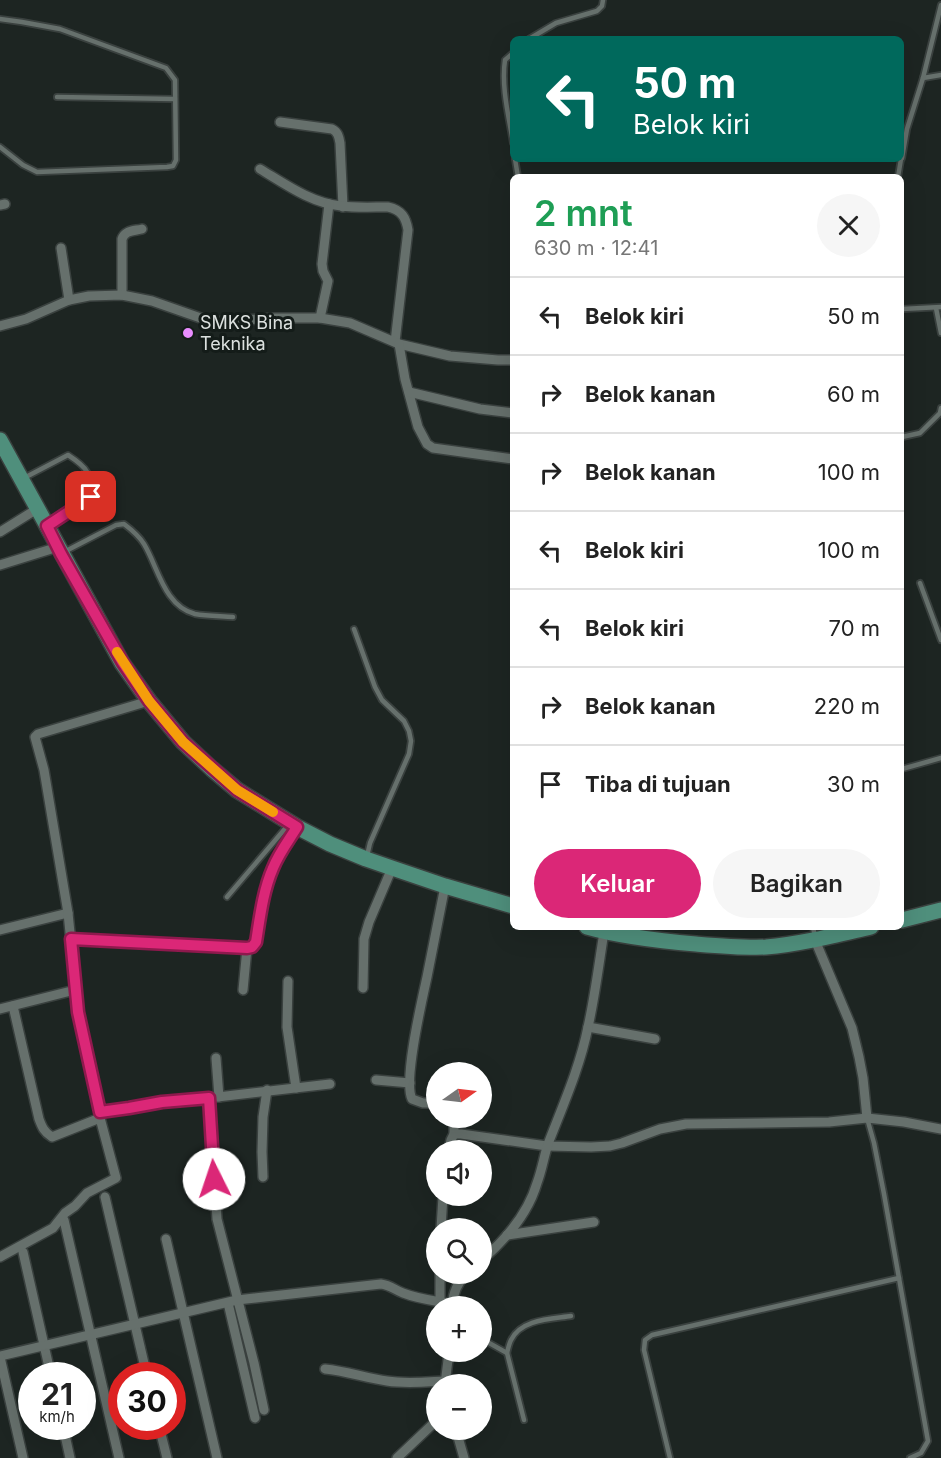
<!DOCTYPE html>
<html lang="id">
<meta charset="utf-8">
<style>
:root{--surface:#fff;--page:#f6f6f6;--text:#222;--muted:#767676;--line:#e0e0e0;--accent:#db2777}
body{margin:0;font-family:Inter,sans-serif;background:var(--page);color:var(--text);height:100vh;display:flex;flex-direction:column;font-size:22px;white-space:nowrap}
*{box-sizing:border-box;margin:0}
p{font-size:20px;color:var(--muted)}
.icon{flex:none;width:33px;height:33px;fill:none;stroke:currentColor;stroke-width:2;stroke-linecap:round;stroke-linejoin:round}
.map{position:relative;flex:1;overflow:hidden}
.side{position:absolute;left:510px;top:174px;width:394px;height:756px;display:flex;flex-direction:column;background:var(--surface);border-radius:9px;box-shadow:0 6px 24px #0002}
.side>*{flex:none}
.banner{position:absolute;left:510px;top:36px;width:394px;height:126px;border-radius:9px;box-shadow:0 6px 24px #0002;background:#00695c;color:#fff;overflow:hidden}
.needle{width:39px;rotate:76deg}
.fabs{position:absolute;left:426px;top:1062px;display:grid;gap:12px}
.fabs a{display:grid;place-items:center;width:66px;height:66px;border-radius:50%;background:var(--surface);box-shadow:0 6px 24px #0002;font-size:30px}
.speed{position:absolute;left:18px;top:1362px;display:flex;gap:12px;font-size:30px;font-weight:700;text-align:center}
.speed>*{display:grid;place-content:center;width:78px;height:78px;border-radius:50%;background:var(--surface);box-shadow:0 6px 24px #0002;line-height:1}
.speed small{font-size:15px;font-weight:400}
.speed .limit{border:9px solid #d22;background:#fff;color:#111}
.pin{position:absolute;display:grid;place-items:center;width:51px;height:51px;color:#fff;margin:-26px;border-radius:12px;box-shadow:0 3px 9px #0006}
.me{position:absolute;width:66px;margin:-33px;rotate:356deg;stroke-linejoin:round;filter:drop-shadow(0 0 4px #0008)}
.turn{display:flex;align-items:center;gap:21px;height:126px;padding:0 24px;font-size:27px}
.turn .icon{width:78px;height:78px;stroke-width:2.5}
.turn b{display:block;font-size:42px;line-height:51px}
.round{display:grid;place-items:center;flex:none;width:63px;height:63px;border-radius:32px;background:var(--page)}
.overview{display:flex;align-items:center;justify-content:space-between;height:102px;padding:0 24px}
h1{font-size:36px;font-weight:600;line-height:45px;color:#1e9e55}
.primary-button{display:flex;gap:12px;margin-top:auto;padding:12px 24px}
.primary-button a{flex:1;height:69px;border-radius:36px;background:var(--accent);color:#fff;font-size:24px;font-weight:600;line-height:69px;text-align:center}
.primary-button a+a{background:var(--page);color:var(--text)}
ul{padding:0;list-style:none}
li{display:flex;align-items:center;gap:18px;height:78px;padding:0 24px;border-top:2px solid var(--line)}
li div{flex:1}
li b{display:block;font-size:22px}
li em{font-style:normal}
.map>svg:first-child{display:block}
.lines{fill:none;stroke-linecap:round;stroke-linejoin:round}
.lane-casing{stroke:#3a413f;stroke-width:8}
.street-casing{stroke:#3a413f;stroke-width:12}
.primary-casing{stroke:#3a413f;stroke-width:18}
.lane{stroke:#66706c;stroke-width:4.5}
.street{stroke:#66706c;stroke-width:9}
.primary{stroke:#4f8f7c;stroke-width:15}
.route-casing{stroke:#8e194d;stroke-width:15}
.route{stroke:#db2777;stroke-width:10}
.slow{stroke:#f59e0b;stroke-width:10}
.poi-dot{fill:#e98dfe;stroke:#141c19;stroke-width:2}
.labels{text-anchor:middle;stroke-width:6;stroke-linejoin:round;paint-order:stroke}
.poi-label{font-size:18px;fill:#dce1df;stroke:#141c19;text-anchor:start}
</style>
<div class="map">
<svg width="941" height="1458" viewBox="0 0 941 1458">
<rect width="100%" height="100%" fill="#1d2522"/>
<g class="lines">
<defs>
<g id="lane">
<polyline points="0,19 22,22 60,29 166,68 175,80 176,160 173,166 167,167 37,172 23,165 0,147"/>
<polyline points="529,39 556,23 597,11 602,6 603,0"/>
<path d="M513 53 505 60C501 87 509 117 513 143"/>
<polyline points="923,78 941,75"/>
<polyline points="57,97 175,99"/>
<polyline points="902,158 907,129 923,78 941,5"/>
<polyline points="515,159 518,177"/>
<polyline points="898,177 901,159"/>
<polyline points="936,308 941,333"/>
<polyline points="902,309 941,307"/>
<polyline points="902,437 920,433 940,413 941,408"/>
<path d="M24 478 68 455C88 468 91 473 91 497L50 524"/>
<path d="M64 552 116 525 124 524C132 530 139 536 144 544 158 567 164 606 195 614 207 616 220 616 233 617"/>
<polyline points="920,583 941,640"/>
<polyline points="354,629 375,687 382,700 404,721 409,731 411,741 409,754 370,843 367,856"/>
<polyline points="902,769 941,758"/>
<polyline points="227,897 289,824"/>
<polyline points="813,927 815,937"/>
<polyline points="867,1118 874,1143 884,1194 928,1441 921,1453 910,1458"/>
<polyline points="482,1339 507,1353 524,1420"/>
<path d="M507 1353C508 1349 509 1344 511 1340 521 1319 551 1319 571 1316"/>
<polyline points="670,1458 644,1350 645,1340 652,1335 899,1278"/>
</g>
<g id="street">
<path d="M280 122 332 129C338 132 339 137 340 143L343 207"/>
<path d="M260 169C285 184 311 203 341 206 356 208 373 207 388 207 402 210 406 218 408 230L395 342"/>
<polyline points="0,205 5,204"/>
<polyline points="61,248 69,300"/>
<path d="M122 295V239C125 230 134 231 142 229"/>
<polyline points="320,318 328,281 323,271 322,264 329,204"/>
<polyline points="0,326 26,319 69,300 89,296 122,295 152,301 212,322 275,318 320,318 350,323 399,344 450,356 498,360 513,360"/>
<polyline points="399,344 405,379 418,427 427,444 433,448 513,459"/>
<polyline points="409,392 480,409 513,413"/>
<polyline points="0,532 37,509"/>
<polyline points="0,565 58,547"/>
<polyline points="0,930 68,913"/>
<path d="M71 939 247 948 252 947 256 942C260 917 263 891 273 868 279 853 289 840 297 827"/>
<polyline points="815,940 852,1028 859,1057 863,1078 867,1118"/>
<polyline points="288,981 287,1027 296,1088"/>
<polyline points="363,988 364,939 369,922 392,868"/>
<polyline points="243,990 247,948"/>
<path d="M13 1006 39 1119C42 1127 44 1132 52 1137L100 1118"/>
<polyline points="0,1009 75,990"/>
<polyline points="588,1027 655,1039"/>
<polyline points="216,1058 219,1097"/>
<polyline points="376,1080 410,1083"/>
<polyline points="209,1098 217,1219 254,1363 264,1410"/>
<path d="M436 1103H423L412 1099C403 1081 422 1000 427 977 433 947 439 916 445 886"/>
<polyline points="100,1112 162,1102 209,1098 330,1084"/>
<polyline points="454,1134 461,1134 547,1146 591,1147 610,1146 622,1143 660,1129 686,1124 829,1122 867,1118 904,1122 941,1129"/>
<polyline points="449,1150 451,1140 454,1134 454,1118"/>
<polyline points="263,1177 262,1152 263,1117 267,1090"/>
<polyline points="105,1197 147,1376"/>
<polyline points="64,1220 119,1458"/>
<polyline points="441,1228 443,1196"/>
<polyline points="507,1235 594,1222"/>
<polyline points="166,1239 217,1458"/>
<polyline points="23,1252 51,1376"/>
<polyline points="0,1257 53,1228 65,1213 75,1206 87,1193 116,1178 100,1118 98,1100 85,1048 78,1012 68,913 44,770 35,737 38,734 149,701"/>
<path d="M482 1260C505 1240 528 1214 537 1183 542 1170 544 1156 548 1144 563 1105 580 1067 588 1027 595 996 599 963 604 932"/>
<polyline points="440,1274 440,1302"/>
<polyline points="228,1303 255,1418"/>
<path d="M452 1306C453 1293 457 1283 466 1274"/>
<path d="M0 1356 237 1300 381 1284C390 1285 395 1290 403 1293 418 1299 436 1301 452 1304"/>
<polyline points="0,1357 23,1458"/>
<path d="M325 1369C346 1371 366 1378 387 1381 406 1384 425 1382 444 1381"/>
<polyline points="445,1384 449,1352"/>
<polyline points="63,1426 70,1458"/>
<polyline points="159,1426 167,1458"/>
<polyline points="456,1430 464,1458"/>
<polyline points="397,1458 436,1421"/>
</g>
<g id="primary">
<polyline points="0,440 122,663 149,701 183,742 212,769 237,790 297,827 330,844 366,859 392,868 445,886 513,906"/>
<polyline points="902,920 941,910"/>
<path d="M587 927C622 937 660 941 696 944 720 946 743 948 766 947 801 944 836 935 871 927"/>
</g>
</defs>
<use href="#lane" class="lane-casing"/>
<use href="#street" class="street-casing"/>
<use href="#primary" class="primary-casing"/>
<use href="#lane" class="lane"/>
<use href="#street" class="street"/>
<use href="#primary" class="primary"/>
</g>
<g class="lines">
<defs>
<path id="route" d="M91 497 47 526 61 554 123 663 149 701 183 742 237 790 297 827C289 840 279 853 273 868 263 891 260 917 256 942L252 947 247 948 71 939 78 1012 100 1112 129 1108 162 1102 209 1098 214 1179"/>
</defs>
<use href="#route" class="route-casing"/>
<use href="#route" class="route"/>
<polyline class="slow" points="117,652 149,701 183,742 237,790 273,812"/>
</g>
<circle class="poi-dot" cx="188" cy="333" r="6"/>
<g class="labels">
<g class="poi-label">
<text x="200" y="329">SMKS Bina<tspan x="200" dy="21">Teknika</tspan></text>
</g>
</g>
</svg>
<div class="fabs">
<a><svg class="needle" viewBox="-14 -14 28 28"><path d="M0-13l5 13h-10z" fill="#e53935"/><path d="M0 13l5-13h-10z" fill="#767676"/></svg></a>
<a><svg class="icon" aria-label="sound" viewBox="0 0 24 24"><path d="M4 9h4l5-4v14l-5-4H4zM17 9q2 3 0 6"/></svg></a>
<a><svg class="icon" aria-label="search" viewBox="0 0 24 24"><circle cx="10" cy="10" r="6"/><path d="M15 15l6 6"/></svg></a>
<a>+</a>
<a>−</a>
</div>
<div class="speed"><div>21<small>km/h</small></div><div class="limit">30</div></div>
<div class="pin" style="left:91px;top:497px;background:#d93025"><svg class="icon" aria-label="arrive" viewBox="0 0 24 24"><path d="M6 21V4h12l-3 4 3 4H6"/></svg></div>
<svg class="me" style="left:214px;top:1179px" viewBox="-20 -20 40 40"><circle r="19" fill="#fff"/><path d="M0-13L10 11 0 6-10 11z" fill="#db2777"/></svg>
<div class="banner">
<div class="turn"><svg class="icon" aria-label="left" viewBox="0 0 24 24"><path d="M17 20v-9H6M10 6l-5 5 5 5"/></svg><div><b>50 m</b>Belok kiri</div></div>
</div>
<section class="side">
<div class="overview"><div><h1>2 mnt</h1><p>630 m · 12:41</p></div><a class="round"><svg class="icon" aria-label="close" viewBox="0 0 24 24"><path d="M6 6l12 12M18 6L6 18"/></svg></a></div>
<ul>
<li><svg class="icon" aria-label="left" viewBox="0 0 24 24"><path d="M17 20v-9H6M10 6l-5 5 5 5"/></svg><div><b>Belok kiri</b></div><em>50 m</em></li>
<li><svg class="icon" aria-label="right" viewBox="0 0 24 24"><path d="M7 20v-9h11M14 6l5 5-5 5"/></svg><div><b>Belok kanan</b></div><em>60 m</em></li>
<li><svg class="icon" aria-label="right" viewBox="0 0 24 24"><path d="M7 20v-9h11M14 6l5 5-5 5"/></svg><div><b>Belok kanan</b></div><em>100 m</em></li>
<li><svg class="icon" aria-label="left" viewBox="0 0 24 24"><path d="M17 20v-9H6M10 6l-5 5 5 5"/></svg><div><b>Belok kiri</b></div><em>100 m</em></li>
<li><svg class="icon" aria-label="left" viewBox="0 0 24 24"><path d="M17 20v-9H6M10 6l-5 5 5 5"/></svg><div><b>Belok kiri</b></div><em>70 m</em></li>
<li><svg class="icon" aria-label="right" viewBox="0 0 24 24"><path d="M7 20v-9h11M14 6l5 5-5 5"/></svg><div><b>Belok kanan</b></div><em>220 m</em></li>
<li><svg class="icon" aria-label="arrive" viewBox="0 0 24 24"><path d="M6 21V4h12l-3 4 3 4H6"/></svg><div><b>Tiba di tujuan</b></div><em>30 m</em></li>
</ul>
<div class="primary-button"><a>Keluar</a><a>Bagikan</a></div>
</section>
</div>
